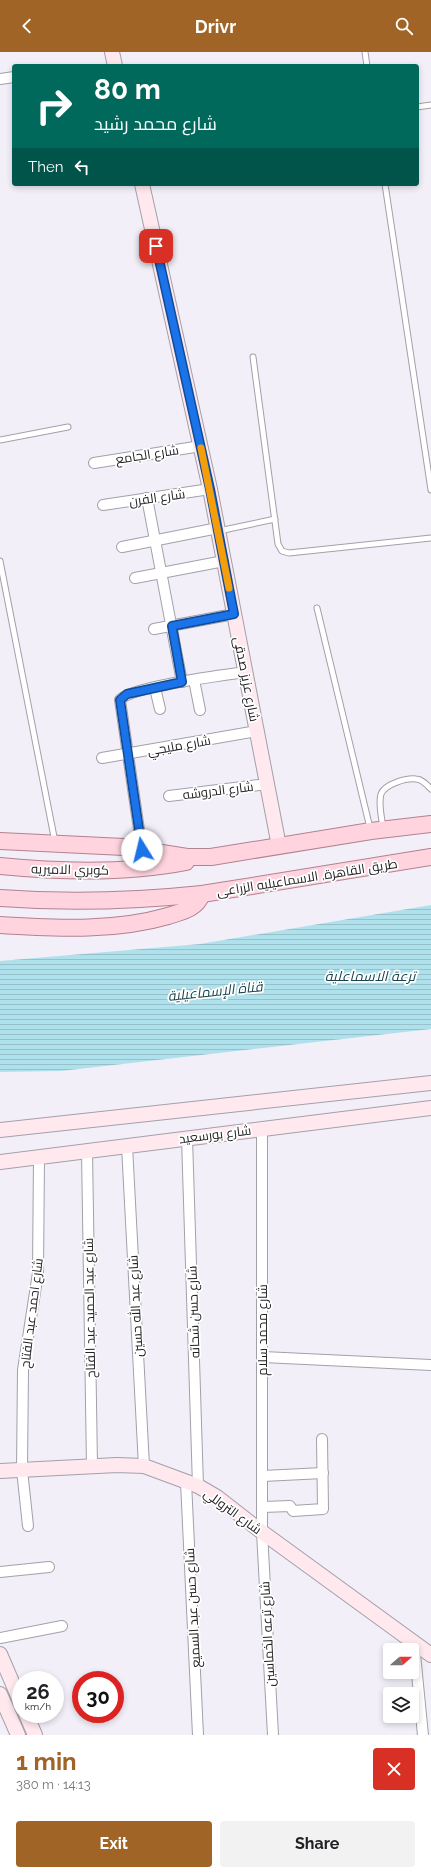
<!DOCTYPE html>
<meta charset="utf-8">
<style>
:root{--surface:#fff;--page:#f2f2f2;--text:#202124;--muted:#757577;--accent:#a06526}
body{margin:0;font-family:Raleway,Cairo,sans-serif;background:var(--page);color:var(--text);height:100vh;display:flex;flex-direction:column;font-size:15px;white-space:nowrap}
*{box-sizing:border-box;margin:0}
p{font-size:13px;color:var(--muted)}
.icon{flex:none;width:22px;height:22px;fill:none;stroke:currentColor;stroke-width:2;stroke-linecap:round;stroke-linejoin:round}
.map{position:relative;height:1683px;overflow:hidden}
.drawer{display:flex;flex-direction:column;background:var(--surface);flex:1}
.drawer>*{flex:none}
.banner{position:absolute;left:12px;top:12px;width:407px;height:122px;border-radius:4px;box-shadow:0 2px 6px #0003;background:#00695c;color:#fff;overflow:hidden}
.needle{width:26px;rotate:69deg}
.buttons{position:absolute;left:383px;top:1591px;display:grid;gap:8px}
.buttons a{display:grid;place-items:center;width:36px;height:36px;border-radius:4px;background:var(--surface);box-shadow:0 2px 6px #0003;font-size:20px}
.speed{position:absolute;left:12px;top:1619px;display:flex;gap:8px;font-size:20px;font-weight:700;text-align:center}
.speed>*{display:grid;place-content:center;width:52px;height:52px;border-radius:50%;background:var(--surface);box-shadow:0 2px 6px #0003;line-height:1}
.speed small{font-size:10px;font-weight:400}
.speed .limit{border:6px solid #d22;background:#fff;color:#111}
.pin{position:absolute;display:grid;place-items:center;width:34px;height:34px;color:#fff;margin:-17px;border-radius:8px;box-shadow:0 2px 6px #0006}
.me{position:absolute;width:44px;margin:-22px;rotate:351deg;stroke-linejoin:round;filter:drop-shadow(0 0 3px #0008)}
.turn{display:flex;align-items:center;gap:14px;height:84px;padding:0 16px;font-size:18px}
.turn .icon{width:52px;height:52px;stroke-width:2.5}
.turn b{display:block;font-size:28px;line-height:34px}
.then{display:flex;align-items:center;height:38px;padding:0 16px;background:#0003;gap:8px;font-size:15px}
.round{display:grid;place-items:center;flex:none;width:42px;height:42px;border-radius:4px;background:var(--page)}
.headline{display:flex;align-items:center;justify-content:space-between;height:68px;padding:0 16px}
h1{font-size:24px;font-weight:700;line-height:30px;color:var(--accent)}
.button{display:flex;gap:8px;margin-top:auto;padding:8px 16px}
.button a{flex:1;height:46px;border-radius:4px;background:var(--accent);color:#fff;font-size:16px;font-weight:700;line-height:46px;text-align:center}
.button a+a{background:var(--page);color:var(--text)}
header{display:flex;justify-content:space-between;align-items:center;height:52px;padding:0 16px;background:var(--accent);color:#fff;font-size:18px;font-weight:700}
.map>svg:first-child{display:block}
.water{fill:url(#water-rules)}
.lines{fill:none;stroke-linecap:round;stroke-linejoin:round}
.lane-casing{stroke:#a3a0a8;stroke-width:7}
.street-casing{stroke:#a3a0a8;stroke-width:12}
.secondary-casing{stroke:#a3a0a8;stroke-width:16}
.primary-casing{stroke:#b2828f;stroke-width:18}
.lane{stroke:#fff;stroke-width:5}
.street{stroke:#fff;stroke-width:10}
.secondary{stroke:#ffe9ef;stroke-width:14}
.primary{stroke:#ffd4df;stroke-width:16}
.route-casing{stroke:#114b97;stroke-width:10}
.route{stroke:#1a73e8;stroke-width:7}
.slow{stroke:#f59e0b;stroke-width:7}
.labels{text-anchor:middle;stroke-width:3.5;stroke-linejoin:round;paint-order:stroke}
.street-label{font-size:13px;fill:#222124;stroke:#fff}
.water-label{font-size:14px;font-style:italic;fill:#18454d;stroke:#fff}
</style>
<header><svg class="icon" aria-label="back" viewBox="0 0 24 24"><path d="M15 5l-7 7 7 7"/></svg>Drivr<svg class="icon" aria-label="search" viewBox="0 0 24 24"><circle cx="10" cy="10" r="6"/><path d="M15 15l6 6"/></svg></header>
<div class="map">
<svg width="431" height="1683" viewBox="0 0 431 1683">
<defs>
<pattern id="water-rules" width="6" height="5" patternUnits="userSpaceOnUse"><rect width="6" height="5" fill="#afe1ed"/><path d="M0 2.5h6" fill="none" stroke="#96c1cb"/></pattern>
</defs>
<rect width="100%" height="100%" fill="#f2eff8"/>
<polygon class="water" points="431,853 431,977 61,1019 0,1020 0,909 200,892"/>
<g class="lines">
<defs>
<g id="lane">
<polyline points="365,0 367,14"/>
<polyline points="417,55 431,53"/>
<polyline points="385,132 431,438"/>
<polyline points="253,305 278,492 282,499 289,501 431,486"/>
<polyline points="0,388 68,375"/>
<polyline points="219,479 275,467"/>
<polyline points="0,509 55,790"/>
<polyline points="317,556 370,776"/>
<path d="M383 776C382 767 378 752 381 742 385 732 406 726 416 727 422 727 427 733 431 737"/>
</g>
<g id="street">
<polyline points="0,27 14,25"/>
<polyline points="94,411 201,394"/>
<polyline points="147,446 182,630"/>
<polyline points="103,453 210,437"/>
<polyline points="122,495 218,476"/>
<polyline points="135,526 224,509"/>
<polyline points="154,577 234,562"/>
<polyline points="194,628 200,658"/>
<polyline points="155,636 160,657"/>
<polyline points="102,706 257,679"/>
<polyline points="169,744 267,732"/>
<path d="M142 798 120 648C129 635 225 623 246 620"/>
<polyline points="262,1076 262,1480 273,1683"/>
<polyline points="187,1086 198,1434"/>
<polyline points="127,1094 144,1414"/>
<polyline points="87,1099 92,1414"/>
<polyline points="263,1305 431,1313"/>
<polyline points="263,1424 323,1421"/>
<polyline points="186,1430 198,1683"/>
<polyline points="263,1455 290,1454 293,1459 323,1457 322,1387"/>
<polyline points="28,1474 22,1418 23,1318 38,1221 39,1105"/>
<polyline points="0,1520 49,1515"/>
<polyline points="0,1586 62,1574"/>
<polyline points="414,1592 423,1683"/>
</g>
<g id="secondary">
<polyline points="112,0 115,14"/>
<polyline points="142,132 210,437 279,794"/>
<polyline points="0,1078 431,1031"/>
<polyline points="0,1110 431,1056"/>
<polyline points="0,1419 117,1413 144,1414 198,1434 217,1445 262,1480 431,1603"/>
<polyline points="0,1602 21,1651"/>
<polyline points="0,1642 18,1683"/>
<polyline points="26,1662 35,1683"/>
</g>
<g id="primary">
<polyline points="0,789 124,795 187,805 211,805 371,779 431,772"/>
<path d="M0 814C61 820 126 822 186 810"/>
<path d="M0 846C67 851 135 849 202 842L431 805"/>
<path d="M0 873C56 876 113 880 168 864 181 860 197 857 202 842"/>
</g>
</defs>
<use href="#lane" class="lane-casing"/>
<use href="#street" class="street-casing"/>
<use href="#secondary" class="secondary-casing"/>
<use href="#primary" class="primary-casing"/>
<use href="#lane" class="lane"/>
<use href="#street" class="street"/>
<use href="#secondary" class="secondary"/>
<use href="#primary" class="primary"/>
</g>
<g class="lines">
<defs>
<polyline id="route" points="142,798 120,648 127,642 182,630 172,574 234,562 210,437 156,194"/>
</defs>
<use href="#route" class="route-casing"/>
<use href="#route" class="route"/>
<polyline class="slow" points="201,396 229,536"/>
</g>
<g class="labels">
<g class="street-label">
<text transform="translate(147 402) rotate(-9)" y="5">شارع الجامع</text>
<text transform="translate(157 445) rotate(-8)" y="5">شارع الفرن</text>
<text transform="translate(247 627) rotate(79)" y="5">شارع عزيز صدقى</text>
<text transform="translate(179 693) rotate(-10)" y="5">شارع مليجي</text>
<text transform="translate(218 738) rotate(-7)" y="5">شارع الدروشه</text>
<text transform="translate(70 817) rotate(1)" y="5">كوبري الاميريه</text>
<text transform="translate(307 825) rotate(-9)" y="5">طريق القاهرة, الاسماعيليه الزراعى</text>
<text transform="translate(215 1082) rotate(-7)" y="5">شارع بورسعيد</text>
<text transform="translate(135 1254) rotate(-93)" y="5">شارع عبد الله حسين</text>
<text transform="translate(89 1256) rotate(-91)" y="5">شارع عبد الحميد عبد الفتاح</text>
<text transform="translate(193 1260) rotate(-92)" y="5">شارع حسن شحاته</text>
<text transform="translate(31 1261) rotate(-83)" y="5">شارع احمد عبد الفتاح</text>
<text transform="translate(262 1278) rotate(-90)" y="5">شارع محمد سلام</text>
<text transform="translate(233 1459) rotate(36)" y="5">شارع التروللي</text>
<text transform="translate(192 1556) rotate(-93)" y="5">شارع حسن عبد السميع</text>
<text transform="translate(267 1582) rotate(-93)" y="5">شارع ترعه الخماسين</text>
</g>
<g class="water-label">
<text x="370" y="929">ترعة الاسماعلية</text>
<text transform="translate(215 939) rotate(-6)" y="5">قناة الإسماعيلية</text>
</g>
</g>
</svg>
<div class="buttons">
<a><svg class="needle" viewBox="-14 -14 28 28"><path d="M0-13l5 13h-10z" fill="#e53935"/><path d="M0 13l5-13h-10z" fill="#757577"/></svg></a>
<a><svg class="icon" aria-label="layers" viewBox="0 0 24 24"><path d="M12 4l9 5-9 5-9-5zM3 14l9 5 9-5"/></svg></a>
</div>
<div class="speed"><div>26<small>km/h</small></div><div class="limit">30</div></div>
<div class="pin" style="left:156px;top:194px;background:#d93025"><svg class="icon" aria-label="arrive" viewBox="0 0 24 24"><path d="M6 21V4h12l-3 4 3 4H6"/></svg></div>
<svg class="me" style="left:142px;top:798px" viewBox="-20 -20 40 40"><circle r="19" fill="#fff"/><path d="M0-13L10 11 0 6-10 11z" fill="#1a73e8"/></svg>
<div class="banner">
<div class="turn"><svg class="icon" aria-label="right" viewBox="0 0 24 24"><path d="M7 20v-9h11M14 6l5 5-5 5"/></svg><div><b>80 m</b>شارع محمد رشيد</div></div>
<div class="then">Then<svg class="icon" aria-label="left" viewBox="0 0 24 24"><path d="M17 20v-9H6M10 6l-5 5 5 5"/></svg></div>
</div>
</div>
<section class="drawer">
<div class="headline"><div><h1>1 min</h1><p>380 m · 14:13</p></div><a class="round" style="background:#d93025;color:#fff"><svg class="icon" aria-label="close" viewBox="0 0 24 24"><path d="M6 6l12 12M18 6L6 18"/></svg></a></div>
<div class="button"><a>Exit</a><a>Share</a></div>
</section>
